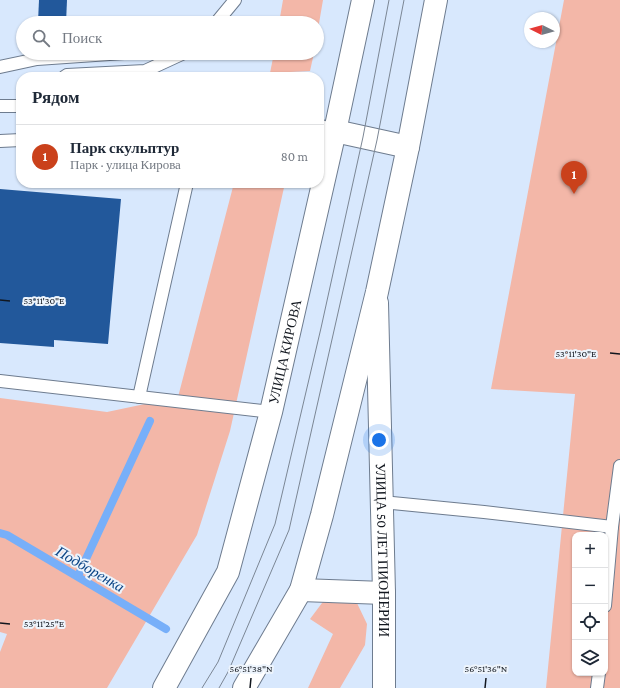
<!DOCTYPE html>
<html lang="ru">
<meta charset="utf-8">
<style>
:root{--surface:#fff;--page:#f2f2f3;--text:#1f2937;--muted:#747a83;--line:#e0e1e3;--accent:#ca411b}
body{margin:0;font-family:"Crimson Pro",serif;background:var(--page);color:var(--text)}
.controls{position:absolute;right:12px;bottom:12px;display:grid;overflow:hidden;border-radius:8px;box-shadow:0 1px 3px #0004}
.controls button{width:36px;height:36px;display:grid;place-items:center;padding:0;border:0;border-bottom:1px solid var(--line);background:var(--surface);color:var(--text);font:20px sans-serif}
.compass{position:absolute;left:524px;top:12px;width:36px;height:36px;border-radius:50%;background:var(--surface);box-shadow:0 1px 3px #0004;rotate:275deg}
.you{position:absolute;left:379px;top:440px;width:14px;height:14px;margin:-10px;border:3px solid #fff;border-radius:50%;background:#1a73e8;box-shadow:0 0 0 6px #1a73e833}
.badge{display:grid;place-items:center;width:26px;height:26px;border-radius:50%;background:var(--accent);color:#fff;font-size:13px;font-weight:700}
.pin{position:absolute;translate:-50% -33px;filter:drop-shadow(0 1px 2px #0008)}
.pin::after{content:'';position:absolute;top:21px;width:14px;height:12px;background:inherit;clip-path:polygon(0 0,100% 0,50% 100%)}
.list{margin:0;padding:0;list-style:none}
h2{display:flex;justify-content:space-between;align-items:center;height:52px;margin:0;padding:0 16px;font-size:17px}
h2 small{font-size:13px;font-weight:400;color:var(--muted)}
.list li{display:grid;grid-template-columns:26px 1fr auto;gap:12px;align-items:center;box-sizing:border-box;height:64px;padding:0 16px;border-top:1px solid var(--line)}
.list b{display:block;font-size:15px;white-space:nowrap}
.list p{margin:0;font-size:13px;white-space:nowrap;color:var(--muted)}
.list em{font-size:13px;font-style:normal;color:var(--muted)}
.icon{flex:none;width:22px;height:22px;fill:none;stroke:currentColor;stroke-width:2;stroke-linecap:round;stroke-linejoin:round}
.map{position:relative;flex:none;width:620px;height:688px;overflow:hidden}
.search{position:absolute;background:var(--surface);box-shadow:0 1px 3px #0004;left:16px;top:16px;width:308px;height:44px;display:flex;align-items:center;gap:10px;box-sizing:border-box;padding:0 14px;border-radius:22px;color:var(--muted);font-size:15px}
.panel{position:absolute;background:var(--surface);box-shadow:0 1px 3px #0004;left:16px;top:72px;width:308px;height:116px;border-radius:16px}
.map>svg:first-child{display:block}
.green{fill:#f3b7a8;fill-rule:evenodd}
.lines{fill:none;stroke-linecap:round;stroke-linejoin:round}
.stream{stroke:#77aff9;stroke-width:8}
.building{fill:#22589b}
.lane-casing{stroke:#6e7c8f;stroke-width:14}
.street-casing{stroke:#6e7c8f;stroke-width:24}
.primary-casing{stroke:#6e7c8f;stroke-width:24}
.lane{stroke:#fff;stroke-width:12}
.street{stroke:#fff;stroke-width:22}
.primary{stroke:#fff;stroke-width:22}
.tram{stroke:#7b8694;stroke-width:1}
.ticks{fill:none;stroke:#12171f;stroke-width:1.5}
.labels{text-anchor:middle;stroke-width:4;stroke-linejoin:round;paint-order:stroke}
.street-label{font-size:14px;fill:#12171f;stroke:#edf4fc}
.water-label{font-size:15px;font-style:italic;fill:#0c4586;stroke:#edf4fc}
.ticks-label{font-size:10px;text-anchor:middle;fill:#12171f;stroke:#edf4fc;stroke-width:4;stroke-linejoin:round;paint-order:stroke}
</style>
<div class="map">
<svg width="620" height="688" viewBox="0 0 620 688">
<rect width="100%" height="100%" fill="#d8e8fd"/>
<g class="green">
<path d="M 283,0 L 323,0 L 317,35 L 317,23 L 279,23 Z"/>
<path d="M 564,0 L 620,0 L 620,688 L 546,688 L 575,394 L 491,389 ZM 575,535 L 605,535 L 605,673 L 575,673 Z"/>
<path d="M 274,53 L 314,53 L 310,71 L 270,73 Z"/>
<path d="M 234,183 L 285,183 L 230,431 L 197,535 L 107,688 L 0,688 L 0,652 L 7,634 L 0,632 L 0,398 L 107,412 L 178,397 Z"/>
<path d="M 325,599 L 356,601 L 367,624 L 365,645 L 340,688 L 308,688 L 333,634 L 310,619 Z"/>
</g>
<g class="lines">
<g class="stream">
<path d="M 0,533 L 7,535 L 166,629"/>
<path d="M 78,576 L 150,421"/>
</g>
</g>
<g class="building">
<path d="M 39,0 L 67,0 L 66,23 L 38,22 Z"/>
<path d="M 0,189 L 121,199 L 108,344 L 54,340 L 54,347 L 0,343 Z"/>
</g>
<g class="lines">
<defs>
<g id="lane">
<path d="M 216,23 L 235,0"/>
<path d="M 0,67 L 37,59 L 124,53"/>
<path d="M 64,77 L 67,75 L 145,71 L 184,53"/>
<path d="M 0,106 L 21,106"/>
<path d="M 319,125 L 335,131"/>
<path d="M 0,141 L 21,140"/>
<path d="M 0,381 L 271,412"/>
<path d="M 139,397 L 187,183"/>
<path d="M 382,502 L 484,512 L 612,527"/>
<path d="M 605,606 L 612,527 L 620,466"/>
<path d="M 597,688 L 599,673"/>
</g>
<g id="street">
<path id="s1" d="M 377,303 L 384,593 L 384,688"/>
<path d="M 301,590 L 384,593"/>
</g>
<g id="primary">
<path d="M 335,131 L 408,147"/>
<path id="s2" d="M 164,688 L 228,572 L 271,412 L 335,131 L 363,0"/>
<path d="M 244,688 L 301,590 L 322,515 L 377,292 L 408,147 L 436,0"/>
</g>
</defs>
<use href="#lane" class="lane-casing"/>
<use href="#street" class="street-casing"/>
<use href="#primary" class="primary-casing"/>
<use href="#lane" class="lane"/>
<use href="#street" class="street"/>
<use href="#primary" class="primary"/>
<g class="tram">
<path d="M 202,688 L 218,662 L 275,524 L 321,328 L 363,137 L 389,0"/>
<path d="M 219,688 L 228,672 L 289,530 L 377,140 L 404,0"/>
</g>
</g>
<path class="ticks" d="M 0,300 L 10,301M 610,353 L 620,354M 0,623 L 10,624M 250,688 L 251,678M 485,688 L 486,678"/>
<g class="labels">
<g class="street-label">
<text dy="5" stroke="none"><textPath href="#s2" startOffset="360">УЛИЦА КИРОВА</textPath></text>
<text dy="5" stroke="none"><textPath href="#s1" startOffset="247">УЛИЦА 50 ЛЕТ ПИОНЕРИИ</textPath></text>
</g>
<g class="water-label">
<text transform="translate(90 569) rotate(30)" y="5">Подборенка</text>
</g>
</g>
<g class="ticks-label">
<text x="44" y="304">53°11'30"E</text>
<text x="576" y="357">53°11'30"E</text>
<text x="44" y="627">53°11'25"E</text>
<text x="251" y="672">56°51'38"N</text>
<text x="486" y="672">56°51'36"N</text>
</g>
</svg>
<div class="controls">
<button>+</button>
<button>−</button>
<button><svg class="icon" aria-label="locate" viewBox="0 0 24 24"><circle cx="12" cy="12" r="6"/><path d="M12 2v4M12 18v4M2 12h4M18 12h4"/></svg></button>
<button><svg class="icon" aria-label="layers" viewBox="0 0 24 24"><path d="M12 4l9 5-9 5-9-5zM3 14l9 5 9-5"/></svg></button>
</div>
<svg class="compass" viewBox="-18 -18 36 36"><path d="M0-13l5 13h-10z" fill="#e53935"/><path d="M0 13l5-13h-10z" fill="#747a83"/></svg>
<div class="you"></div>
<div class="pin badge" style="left:574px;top:194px">1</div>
<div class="search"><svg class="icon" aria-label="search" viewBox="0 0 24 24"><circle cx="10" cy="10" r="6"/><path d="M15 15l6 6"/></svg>Поиск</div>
<section class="panel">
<h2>Рядом<small></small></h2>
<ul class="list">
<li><span class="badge">1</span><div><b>Парк скульптур</b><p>Парк · улица Кирова</p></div><em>80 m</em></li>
</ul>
</section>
</div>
